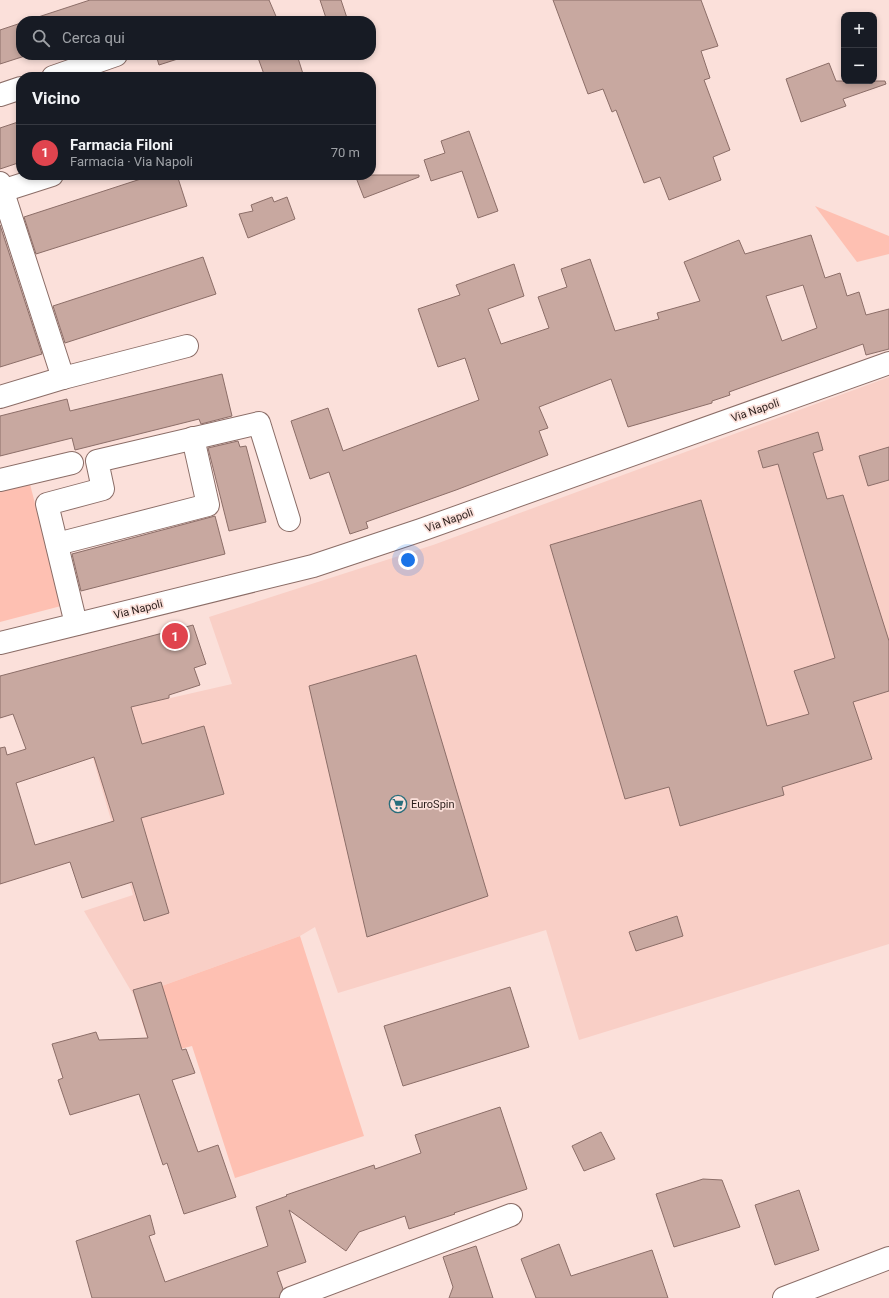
<!DOCTYPE html>
<html lang="it">
<meta charset="utf-8">
<style>
:root{--surface:#171b24;--page:#20242c;--text:#f1f3f6;--muted:#9ea1a6;--line:#363941;--accent:#1a73e8}
body{margin:0;font-family:Roboto,sans-serif;background:var(--page);color:var(--text)}
.controls{position:absolute;right:12px;top:12px;display:grid;overflow:hidden;border-radius:8px;box-shadow:0 2px 6px #0003}
.controls button{width:36px;height:36px;display:grid;place-items:center;padding:0;border:0;border-bottom:1px solid var(--line);background:var(--surface);color:var(--text);font:20px sans-serif}
.you{position:absolute;left:408px;top:560px;width:14px;height:14px;margin:-10px;border:3px solid #fff;border-radius:50%;background:#1a73e8;box-shadow:0 0 0 6px #1a73e833}
.badge{display:grid;place-items:center;width:26px;height:26px;border-radius:50%;background:var(--accent);color:#fff;font-size:13px;font-weight:700}
.pin{position:absolute;translate:-50% -50%;border:2px solid #fff;box-shadow:0 1px 4px #0006}
.list{margin:0;padding:0;list-style:none}
h2{display:flex;justify-content:space-between;align-items:center;height:52px;margin:0;padding:0 16px;font-size:17px}
h2 small{font-size:13px;font-weight:400;color:var(--muted)}
.list li{display:grid;grid-template-columns:26px 1fr auto;gap:12px;align-items:center;box-sizing:border-box;height:56px;padding:0 16px;border-top:1px solid var(--line)}
.list b{display:block;font-size:15px;white-space:nowrap}
.list p{margin:0;font-size:13px;white-space:nowrap;color:var(--muted)}
.list em{font-size:13px;font-style:normal;color:var(--muted)}
.icon{flex:none;width:22px;height:22px;fill:none;stroke:currentColor;stroke-width:2;stroke-linecap:round;stroke-linejoin:round}
.map{position:relative;flex:none;width:889px;height:1298px;overflow:hidden}
.search{position:absolute;background:var(--surface);box-shadow:0 2px 6px #0003;left:16px;top:16px;width:360px;height:44px;display:flex;align-items:center;gap:10px;box-sizing:border-box;padding:0 14px;border-radius:16px;color:var(--muted);font-size:15px}
.panel{position:absolute;background:var(--surface);box-shadow:0 2px 6px #0003;left:16px;top:72px;width:360px;height:108px;border-radius:16px}
.map>svg:first-child{display:block}
.built{fill:#f9cfc6}
.green{fill:#fec0b2}
.building{fill:#c8a8a0;stroke:#8c6e68;fill-rule:evenodd}
.lines{fill:none;stroke-linecap:round;stroke-linejoin:round}
.minor-casing{stroke:#8b6d67;stroke-width:24}
.minor{stroke:#fff;stroke-width:22}
.labels{text-anchor:middle;stroke-width:3.5;stroke-linejoin:round;paint-order:stroke}
.street-label{font-size:11px;fill:#2a1e1b;stroke:#fbe0da}
.poi-label{font-size:11px;fill:#2a1e1b;stroke:#fbe0da;text-anchor:start}
</style>
<div class="map">
<svg width="889" height="1298" viewBox="0 0 889 1298">
<rect width="100%" height="100%" fill="#fbe0da"/>
<path class="built" d="M 889,377 L 889,944 L 579,1040 L 546,930 L 338,993 L 315,927 L 300,936 L 134,996 L 84,911 L 133,895 L 82,721 L 131,707 L 232,684 L 209,617 L 433,545 Z"/>
<g class="green">
<path d="M 815,206 L 889,236 L 889,254 L 857,262 Z"/>
<path d="M 30,484 L 61,606 L 0,622 L 0,491 Z"/>
<path d="M 300,936 L 364,1136 L 235,1178 L 192,1046 L 153,1056 L 134,996 Z"/>
</g>
<g class="building">
<path d="M 90,0 L 269,0 L 278,21 L 26,21 Z"/>
<path d="M 320,0 L 341,0 L 348,21 L 327,21 Z"/>
<path d="M 553,0 L 701,0 L 718,46 L 701,51 L 710,78 L 704,80 L 730,150 L 713,157 L 721,180 L 669,200 L 660,177 L 644,183 L 616,110 L 612,112 L 603,89 L 588,94 Z"/>
<path d="M 21,23 L 21,55 L 28,55 L 0,64 L 0,30 Z"/>
<path d="M 156,55 L 190,55 L 159,65 Z"/>
<path d="M 257,55 L 297,55 L 304,77 L 265,77 Z"/>
<path d="M 829,63 L 836,81 L 885,81 L 886,84 L 843,99 L 846,106 L 801,122 L 786,79 Z"/>
<path d="M 21,121 L 21,162 L 0,169 L 0,128 Z"/>
<path d="M 469,131 L 498,211 L 478,218 L 462,171 L 431,181 L 424,160 L 445,153 L 441,141 Z"/>
<path d="M 153,175 L 177,175 L 187,206 L 36,254 L 24,217 Z"/>
<path d="M 355,175 L 419,175 L 419,177 L 364,198 Z"/>
<path d="M 272,197 L 274,202 L 287,197 L 295,219 L 248,238 L 239,214 L 253,211 L 251,205 Z"/>
<path d="M 0,225 L 42,354 L 0,367 Z"/>
<path d="M 811,235 L 825,278 L 840,273 L 847,296 L 859,292 L 866,315 L 889,309 L 889,349 L 866,355 L 863,344 L 729,392 L 730,395 L 712,401 L 712,403 L 628,427 L 611,379 L 539,407 L 548,428 L 539,431 L 548,455 L 456,490 L 366,522 L 368,528 L 350,534 L 329,472 L 310,479 L 291,421 L 328,408 L 343,451 L 479,400 L 465,358 L 438,367 L 418,309 L 460,295 L 456,285 L 514,264 L 524,296 L 488,309 L 501,344 L 549,328 L 538,297 L 567,287 L 561,269 L 590,259 L 615,331 L 659,319 L 657,313 L 700,301 L 684,262 L 739,240 L 745,254 ZM 803,285 L 817,328 L 782,341 L 766,296 Z"/>
<path d="M 203,257 L 216,294 L 65,343 L 53,306 Z"/>
<path d="M 222,374 L 232,416 L 201,424 L 199,419 L 75,450 L 72,438 L 0,456 L 0,416 L 67,399 L 70,411 Z"/>
<path d="M 818,432 L 823,450 L 813,453 L 827,499 L 843,495 L 889,641 L 889,691 L 853,702 L 872,759 L 782,787 L 784,795 L 680,826 L 669,787 L 625,799 L 550,545 L 701,500 L 767,726 L 809,714 L 794,671 L 835,658 L 778,464 L 763,468 L 758,451 Z"/>
<path d="M 238,441 L 240,447 L 246,446 L 266,522 L 229,531 L 208,448 Z"/>
<path d="M 889,447 L 889,480 L 868,486 L 859,456 Z"/>
<path d="M 215,516 L 225,554 L 81,591 L 72,554 Z"/>
<path d="M 193,625 L 206,664 L 194,668 L 200,685 L 169,695 L 169,698 L 131,707 L 142,744 L 204,726 L 224,794 L 141,818 L 169,913 L 144,921 L 132,882 L 82,898 L 70,862 L 0,884 L 0,748 L 5,747 L 7,755 L 26,749 L 13,714 L 0,718 L 0,676 ZM 94,757 L 114,821 L 35,845 L 16,783 Z"/>
<path d="M 416,655 L 488,896 L 367,937 L 309,686 Z"/>
<path d="M 677,916 L 683,936 L 636,951 L 629,932 Z"/>
<path d="M 161,982 L 182,1050 L 186,1049 L 195,1073 L 172,1080 L 198,1152 L 218,1145 L 236,1197 L 184,1214 L 167,1163 L 163,1165 L 139,1094 L 70,1115 L 58,1080 L 63,1078 L 52,1044 L 96,1032 L 99,1040 L 148,1038 L 133,990 Z"/>
<path d="M 510,987 L 529,1047 L 403,1086 L 384,1026 Z"/>
<path d="M 500,1107 L 527,1189 L 454,1213 L 455,1214 L 409,1229 L 405,1216 L 359,1232 L 346,1251 L 289,1210 L 306,1262 L 277,1272 L 283,1289 L 279,1298 L 92,1298 L 76,1241 L 150,1215 L 155,1234 L 149,1236 L 165,1282 L 268,1246 L 256,1207 L 287,1196 L 286,1195 L 374,1165 L 375,1169 L 421,1153 L 415,1135 Z"/>
<path d="M 601,1132 L 615,1159 L 584,1171 L 572,1146 Z"/>
<path d="M 703,1179 L 722,1180 L 740,1227 L 674,1247 L 656,1194 Z"/>
<path d="M 799,1190 L 819,1250 L 775,1265 L 755,1205 Z"/>
<path d="M 559,1244 L 571,1276 L 652,1250 L 668,1298 L 536,1298 L 521,1259 Z"/>
<path d="M 476,1246 L 493,1298 L 449,1298 L 453,1287 L 443,1257 Z"/>
</g>
<g class="lines">
<defs>
<g id="minor">
<path d="M 53,77 L 116,55"/>
<path d="M 0,95 L 21,88"/>
<path d="M 0,183 L 63,378"/>
<path d="M 2,191 L 52,175"/>
<path d="M 0,397 L 63,378 L 187,346"/>
<path d="M 0,480 L 72,463"/>
<path d="M 57,544 L 208,505 L 193,438"/>
<path d="M 76,624 L 47,504 L 103,489 L 97,461 L 259,423 L 289,520"/>
<path d="M 0,643 L 313,566 L 421,530 L 889,363"/>
<path d="M 291,1298 L 511,1215"/>
<path d="M 784,1298 L 889,1258"/>
</g>
</defs>
<use href="#minor" class="minor-casing"/>
<use href="#minor" class="minor"/>
</g>
<defs>
<symbol id="supermarket-ring" viewBox="-11 -11 22 22"><circle r="9.5" fill="#fbe0da" stroke="#286e7c" stroke-width="1.5"/><path d="M-6-5.5h2.5l.6 2H6L4.5 2H-2.5L-4.4-4H-6ZM-1.5 3.2a1.3 1.3 0 1 0 .1 0ZM3 3.2a1.3 1.3 0 1 0 .1 0Z" fill="#286e7c"/></symbol>
</defs>
<g fill-rule="evenodd">
<use href="#supermarket-ring" x="388" y="794" width="20" height="20"/>
</g>
<g class="labels">
<g class="street-label">
<text transform="translate(755 410) rotate(-19)" y="4">Via Napoli</text>
<text transform="translate(449 520) rotate(-20)" y="4">Via Napoli</text>
<text transform="translate(138 609) rotate(-14)" y="4">Via Napoli</text>
</g>
<g class="poi-label">
<text x="411" y="808">EuroSpin</text>
</g>
</g>
</svg>
<div class="controls">
<button>+</button>
<button>−</button>
</div>
<div class="you"></div>
<div class="pin badge" style="left:175px;top:636px;background:#e0444e">1</div>
<div class="search"><svg class="icon" aria-label="search" viewBox="0 0 24 24"><circle cx="10" cy="10" r="6"/><path d="M15 15l6 6"/></svg>Cerca qui</div>
<section class="panel">
<h2>Vicino<small></small></h2>
<ul class="list">
<li><span class="badge" style="background:#e0444e">1</span><div><b>Farmacia Filoni</b><p>Farmacia · Via Napoli</p></div><em>70 m</em></li>
</ul>
</section>
</div>
